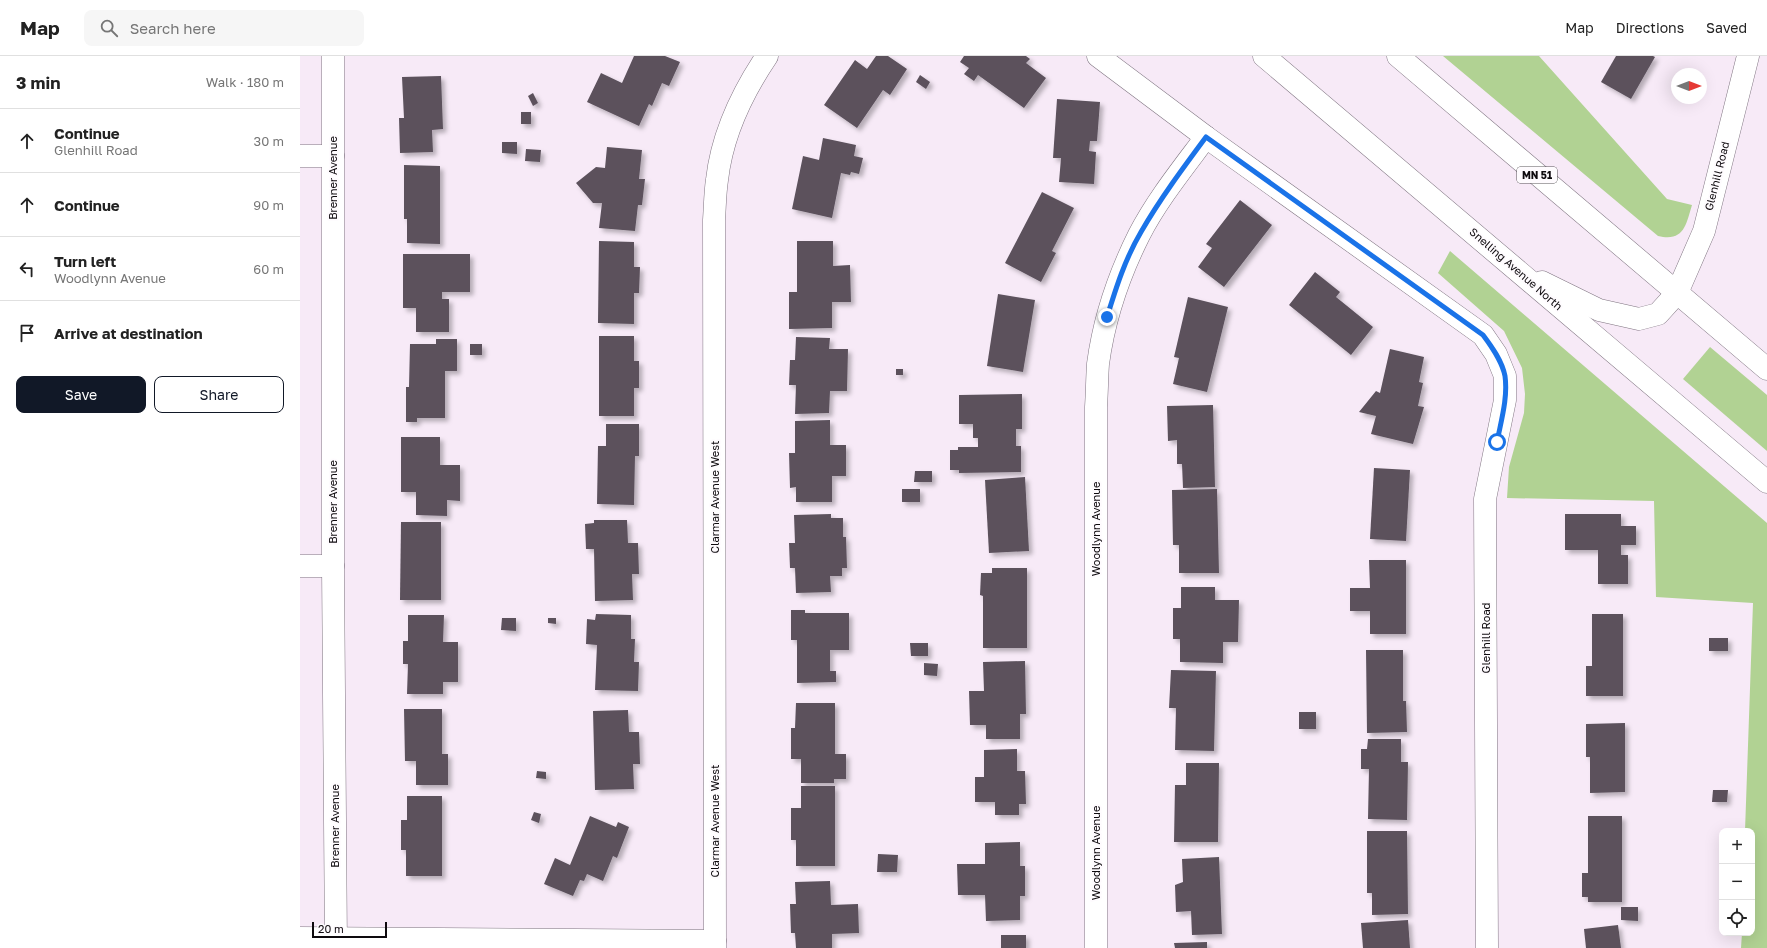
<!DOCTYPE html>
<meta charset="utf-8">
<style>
:root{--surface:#fff;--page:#f6f6f6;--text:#222;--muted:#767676;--line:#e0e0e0;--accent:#111827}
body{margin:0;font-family:"Golos Text",sans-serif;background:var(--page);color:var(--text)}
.controls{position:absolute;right:12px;bottom:12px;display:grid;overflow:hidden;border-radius:8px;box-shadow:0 4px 16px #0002}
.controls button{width:36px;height:36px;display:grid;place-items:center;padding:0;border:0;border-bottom:1px solid var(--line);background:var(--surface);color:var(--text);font:20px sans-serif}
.compass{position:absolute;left:1371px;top:12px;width:36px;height:36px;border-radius:50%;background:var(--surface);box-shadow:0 4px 16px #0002;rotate:90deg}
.scale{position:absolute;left:12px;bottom:10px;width:75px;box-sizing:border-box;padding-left:4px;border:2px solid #0e0a0e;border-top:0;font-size:11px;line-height:14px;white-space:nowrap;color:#0e0a0e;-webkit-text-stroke:3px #fefbfe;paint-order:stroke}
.stop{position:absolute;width:12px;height:12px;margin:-9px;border:3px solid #1a73e8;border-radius:50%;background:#fff}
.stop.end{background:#1a73e8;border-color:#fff;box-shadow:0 1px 4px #0008}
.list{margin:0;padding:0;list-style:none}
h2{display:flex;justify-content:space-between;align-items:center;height:52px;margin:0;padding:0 16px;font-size:17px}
h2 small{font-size:13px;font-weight:400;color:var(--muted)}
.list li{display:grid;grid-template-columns:26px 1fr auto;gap:12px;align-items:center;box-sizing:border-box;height:64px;padding:0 16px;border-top:1px solid var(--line)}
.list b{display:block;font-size:15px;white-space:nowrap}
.list p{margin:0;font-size:13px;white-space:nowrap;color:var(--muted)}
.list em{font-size:13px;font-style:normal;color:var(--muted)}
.actions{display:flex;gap:8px;padding:12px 16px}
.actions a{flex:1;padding:9px 0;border:1px solid var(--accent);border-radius:8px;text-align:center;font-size:14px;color:var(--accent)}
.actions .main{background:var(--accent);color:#fff}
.icon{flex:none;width:22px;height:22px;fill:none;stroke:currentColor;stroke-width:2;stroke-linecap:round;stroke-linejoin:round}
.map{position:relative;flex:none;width:1467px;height:892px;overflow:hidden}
header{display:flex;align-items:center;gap:24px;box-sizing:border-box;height:56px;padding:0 20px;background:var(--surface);border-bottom:1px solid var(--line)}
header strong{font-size:19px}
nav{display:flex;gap:22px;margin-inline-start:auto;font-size:14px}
.search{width:280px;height:36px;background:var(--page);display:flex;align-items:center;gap:10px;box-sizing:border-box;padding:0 14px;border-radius:8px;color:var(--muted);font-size:15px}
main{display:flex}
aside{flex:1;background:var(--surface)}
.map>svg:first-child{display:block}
.green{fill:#b1d293}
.building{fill:#5b515c;filter:url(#shadow)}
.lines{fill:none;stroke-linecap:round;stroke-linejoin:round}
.minor-casing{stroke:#7f7480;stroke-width:23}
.highway-casing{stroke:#7f7480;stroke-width:23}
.minor{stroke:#fff;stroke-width:22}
.highway{stroke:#fff;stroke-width:22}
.route{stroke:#1a73e8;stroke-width:5}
.labels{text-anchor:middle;stroke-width:4;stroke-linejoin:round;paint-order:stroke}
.shield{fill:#fefbfe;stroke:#565256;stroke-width:1}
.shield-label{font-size:10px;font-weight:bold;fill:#0e0a0e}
.street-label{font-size:11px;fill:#0e0a0e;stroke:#fefbfe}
</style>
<header>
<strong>Map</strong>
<div class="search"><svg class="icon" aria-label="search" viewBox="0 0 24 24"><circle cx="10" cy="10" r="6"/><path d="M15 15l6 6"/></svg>Search here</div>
<nav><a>Map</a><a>Directions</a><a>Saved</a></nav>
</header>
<main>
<aside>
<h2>3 min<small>Walk · 180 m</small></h2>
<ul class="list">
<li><svg class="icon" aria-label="ahead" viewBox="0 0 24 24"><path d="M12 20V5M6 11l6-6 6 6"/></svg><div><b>Continue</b><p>Glenhill Road</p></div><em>30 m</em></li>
<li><svg class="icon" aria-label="ahead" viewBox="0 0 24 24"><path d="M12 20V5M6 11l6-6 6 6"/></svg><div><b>Continue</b></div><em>90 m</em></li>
<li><svg class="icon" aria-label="left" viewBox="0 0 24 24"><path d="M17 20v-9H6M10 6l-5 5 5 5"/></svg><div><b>Turn left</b><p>Woodlynn Avenue</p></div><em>60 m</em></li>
<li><svg class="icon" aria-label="arrive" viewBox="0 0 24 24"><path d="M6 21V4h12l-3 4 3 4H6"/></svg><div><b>Arrive at destination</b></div></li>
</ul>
<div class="actions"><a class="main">Save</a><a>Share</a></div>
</aside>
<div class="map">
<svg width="1467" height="892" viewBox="0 0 1467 892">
<defs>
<filter id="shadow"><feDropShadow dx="3.5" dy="3.5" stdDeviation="2" flood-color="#0004"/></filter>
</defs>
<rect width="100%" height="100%" fill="#f7eaf7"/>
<g class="green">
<path d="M 1143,0 L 1239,0 L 1367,143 L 1392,149 C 1386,169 1384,186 1358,180 Z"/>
<path d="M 1150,195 L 1467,467 L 1467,892 L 1441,892 L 1442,877 L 1452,877 L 1452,775 L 1445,775 L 1453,547 L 1356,541 L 1354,445 L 1207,442 L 1209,411 L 1224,357 L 1225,338 L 1222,312 L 1204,275 L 1138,217 Z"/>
<path d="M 1410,291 L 1467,339 L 1467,395 L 1383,323 Z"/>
</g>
<g class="building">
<path d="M 334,0 L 365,0 L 380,6 L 369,30 L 362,27 L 352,50 L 349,48 L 339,70 L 287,46 L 301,17 L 322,27 Z"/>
<path d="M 576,0 L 588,0 L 607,13 L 590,39 L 583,34 L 557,72 L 524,49 L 555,4 L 567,13 Z"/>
<path d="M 664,0 L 726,0 L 730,3 L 726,7 L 746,22 L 724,52 L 678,19 L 674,25 L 664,18 L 669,12 L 660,6 Z"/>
<path d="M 1316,0 L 1353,0 L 1355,1 L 1331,43 L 1301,26 Z"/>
<path d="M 620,19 L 630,26 L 626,33 L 616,26 Z"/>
<path d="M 141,20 L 143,73 L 132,74 L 133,96 L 100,97 L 99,62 L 104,62 L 102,21 Z"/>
<path d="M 233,37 L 238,47 L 233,50 L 228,40 Z"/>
<path d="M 757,43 L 800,46 L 797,85 L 790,85 L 789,95 L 796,96 L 794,128 L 759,126 L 761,102 L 753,102 Z"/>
<rect x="221" y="56" width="10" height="12"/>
<path d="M 523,82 L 556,89 L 554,100 L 563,102 L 559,118 L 551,116 L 550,119 L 541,117 L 532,162 L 492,153 L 503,100 L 519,104 Z"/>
<path d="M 202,86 L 217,86 L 217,98 L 202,97 Z"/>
<path d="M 307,91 L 342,94 L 339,123 L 345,123 L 342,149 L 338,149 L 335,175 L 299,172 L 302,147 L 293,147 L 276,127 L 296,111 L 305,112 Z"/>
<path d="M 226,93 L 241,94 L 240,106 L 225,105 Z"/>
<path d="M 104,109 L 140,110 L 140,188 L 107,187 L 107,163 L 104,163 Z"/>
<path d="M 742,136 L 774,152 L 752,195 L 756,197 L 741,226 L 705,207 Z"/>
<path d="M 940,144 L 972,169 L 924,231 L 898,211 L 912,192 L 906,188 Z"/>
<path d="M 299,185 L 334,186 L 334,211 L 340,211 L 339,237 L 334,237 L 334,268 L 298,267 Z"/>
<path d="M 497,185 L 533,185 L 533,210 L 550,209 L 551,246 L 532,246 L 532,272 L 489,273 L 489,236 L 497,236 Z"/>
<path d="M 103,198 L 170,198 L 170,236 L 142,236 L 142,243 L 149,243 L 149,276 L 116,276 L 116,252 L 103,252 Z"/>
<path d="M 1015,216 L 1040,236 L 1036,241 L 1073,271 L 1051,299 L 989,249 Z"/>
<path d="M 698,238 L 735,244 L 723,316 L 687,310 Z"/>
<path d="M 888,241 L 928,251 L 907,336 L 873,328 L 879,302 L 874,301 Z"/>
<path d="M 299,280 L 334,280 L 334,305 L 339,305 L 339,332 L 334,332 L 334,360 L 299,360 Z"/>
<path d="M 496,281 L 530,282 L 529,293 L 548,293 L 547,335 L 530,335 L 529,357 L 495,358 L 496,329 L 489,329 L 490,304 L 495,304 Z"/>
<path d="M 136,283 L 157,283 L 157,315 L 145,315 L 145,362 L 117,362 L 117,366 L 106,366 L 106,331 L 109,331 L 110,288 L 136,288 Z"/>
<rect x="170" y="288" width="12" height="11"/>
<path d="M 1090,293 L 1124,301 L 1119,326 L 1123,327 L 1118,350 L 1124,351 L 1113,388 L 1071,378 L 1076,360 L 1059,356 L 1076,335 L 1080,337 Z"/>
<rect x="596" y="313" width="7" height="6"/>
<path d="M 722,338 L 722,373 L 716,373 L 716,390 L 721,390 L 721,416 L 659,417 L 659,414 L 650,414 L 650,394 L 658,394 L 658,391 L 678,391 L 678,382 L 673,382 L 673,368 L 659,368 L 659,339 Z"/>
<path d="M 913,349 L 915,431 L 883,432 L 882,408 L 877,408 L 877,384 L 868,385 L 867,350 Z"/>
<path d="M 530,364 L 530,389 L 546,389 L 546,420 L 532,420 L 532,446 L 496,446 L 496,431 L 490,432 L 489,397 L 495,397 L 495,365 Z"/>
<path d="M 306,368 L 339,368 L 339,400 L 335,400 L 334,449 L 297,448 L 298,390 L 306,390 Z"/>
<path d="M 101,381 L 140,381 L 140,409 L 160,409 L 160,445 L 147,444 L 147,460 L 116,459 L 116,436 L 101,436 Z"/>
<path d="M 1074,412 L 1110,414 L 1106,485 L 1070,483 Z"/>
<path d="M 615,415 L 632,415 L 632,426 L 614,426 Z"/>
<path d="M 725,421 L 729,495 L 689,497 L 685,424 Z"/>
<rect x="602" y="433" width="18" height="13"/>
<path d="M 917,433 L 919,517 L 879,517 L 879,489 L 873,489 L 872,434 Z"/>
<path d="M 531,458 L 531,462 L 543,462 L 543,481 L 546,481 L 547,512 L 542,512 L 542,520 L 530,520 L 531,536 L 496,537 L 495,512 L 490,512 L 489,487 L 495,487 L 494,459 Z"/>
<path d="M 1265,458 L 1321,458 L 1321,470 L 1336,470 L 1336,489 L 1321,489 L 1321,499 L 1328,499 L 1328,528 L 1298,528 L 1298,494 L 1265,494 Z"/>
<path d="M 294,464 L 327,464 L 328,487 L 338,487 L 339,518 L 332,518 L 333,544 L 295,545 L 294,493 L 286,493 L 285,468 L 294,467 Z"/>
<path d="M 101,466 L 141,466 L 141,544 L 100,544 Z"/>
<path d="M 1069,504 L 1106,504 L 1106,578 L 1070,578 L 1070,555 L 1050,555 L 1050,532 L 1070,532 Z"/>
<path d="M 692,512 L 727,512 L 727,592 L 683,592 L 683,540 L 680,539 L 681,517 L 692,517 Z"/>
<path d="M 881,531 L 915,531 L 915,544 L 939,544 L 938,586 L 923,586 L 923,607 L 880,606 L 880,583 L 873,583 L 873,552 L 881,552 Z"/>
<path d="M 491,554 L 505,554 L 505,557 L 549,557 L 549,594 L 530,594 L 530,615 L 536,615 L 536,626 L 497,627 L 497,584 L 491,584 Z"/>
<path d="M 296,558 L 331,559 L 331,583 L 335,583 L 334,606 L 339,606 L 338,635 L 295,634 L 297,589 L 286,588 L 287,563 L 295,564 Z"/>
<path d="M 1292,558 L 1323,558 L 1323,640 L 1286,640 L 1286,610 L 1292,610 Z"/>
<path d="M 108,559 L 144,559 L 143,586 L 158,586 L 158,626 L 143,626 L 143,638 L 107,638 L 108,608 L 103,608 L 103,585 L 108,585 Z"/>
<path d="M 202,562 L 216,562 L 216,575 L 201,574 Z"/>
<path d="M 248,562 L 256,562 L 256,568 L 248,567 Z"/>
<rect x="1409" y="582" width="19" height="13"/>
<path d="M 610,587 L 628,587 L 628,600 L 611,600 Z"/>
<path d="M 1066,594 L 1103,594 L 1103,645 L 1106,645 L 1107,676 L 1067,677 Z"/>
<path d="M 725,605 L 726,658 L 720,658 L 720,683 L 686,683 L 686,669 L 670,669 L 669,635 L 684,635 L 683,606 Z"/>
<path d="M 624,607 L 638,608 L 637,620 L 624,619 Z"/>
<path d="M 871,614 L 916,615 L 914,695 L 875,694 L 876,652 L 869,652 Z"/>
<path d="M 496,647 L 535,647 L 535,698 L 546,698 L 546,723 L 534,723 L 534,727 L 501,727 L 501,703 L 491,703 L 491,672 L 495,672 Z"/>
<path d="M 104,653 L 142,653 L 142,698 L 148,698 L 148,729 L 116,729 L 116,705 L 105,705 Z"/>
<path d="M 328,654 L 329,676 L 339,676 L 340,708 L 333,708 L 334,733 L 295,734 L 293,655 Z"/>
<rect x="999" y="656" width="17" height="17"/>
<path d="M 1325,667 L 1325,736 L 1290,737 L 1290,701 L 1286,701 L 1286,668 Z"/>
<path d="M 1068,683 L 1101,683 L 1101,706 L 1108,706 L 1107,764 L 1068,763 L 1069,713 L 1061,713 L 1061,693 L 1067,693 Z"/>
<path d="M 717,693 L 717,715 L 725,715 L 726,748 L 719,748 L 719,759 L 695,759 L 695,746 L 675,746 L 675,721 L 684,721 L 684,694 Z"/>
<path d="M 886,707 L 919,707 L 918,786 L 874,786 L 875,729 L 886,729 Z"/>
<path d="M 237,715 L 246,716 L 246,723 L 236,722 Z"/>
<path d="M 501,730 L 535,730 L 535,810 L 496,810 L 496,784 L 491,784 L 491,752 L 501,752 Z"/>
<path d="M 1413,734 L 1428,734 L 1427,746 L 1412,746 Z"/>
<path d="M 107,740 L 142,740 L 142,820 L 106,820 L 106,794 L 101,794 L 101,764 L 107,764 Z"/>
<path d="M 234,756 L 241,758 L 239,767 L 231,764 Z"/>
<path d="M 290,760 L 316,771 L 318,766 L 329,771 L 317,802 L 313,800 L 303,825 L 287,818 L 284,825 L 280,824 L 273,840 L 244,828 L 255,802 L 270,809 Z"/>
<path d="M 1288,760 L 1322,760 L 1322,846 L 1288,846 L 1288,841 L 1282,841 L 1282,817 L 1288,817 Z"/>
<path d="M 1067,775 L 1107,775 L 1108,858 L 1072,859 L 1072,837 L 1067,837 Z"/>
<path d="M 720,786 L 720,810 L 725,810 L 725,840 L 720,840 L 720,864 L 686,865 L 685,839 L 658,839 L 657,808 L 685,808 L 685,787 Z"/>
<path d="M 578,798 L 598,799 L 597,816 L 577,816 Z"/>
<path d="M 919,801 L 922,878 L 892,879 L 891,855 L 876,856 L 875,829 L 883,826 L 882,803 Z"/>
<path d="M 530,825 L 531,849 L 558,848 L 559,877 L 532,878 L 532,892 L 496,892 L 495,877 L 491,877 L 490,848 L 496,848 L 495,826 Z"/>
<path d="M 1321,851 L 1338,851 L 1338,865 L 1321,864 Z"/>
<path d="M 1108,864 L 1110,892 L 1063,892 L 1061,867 Z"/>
<path d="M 1318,869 L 1321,892 L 1286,892 L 1284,873 Z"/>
<rect x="701" y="879" width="25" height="13"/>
<path d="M 907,886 L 907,892 L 875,892 L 874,887 Z"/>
</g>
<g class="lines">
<defs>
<g id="minor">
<path d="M 33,0 L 33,510 L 36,892"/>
<path d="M 798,0 L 906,81 L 1183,279 L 1196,298 L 1205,320 L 1205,344 L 1185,443 L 1187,892"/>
<path d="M 0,100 L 33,100"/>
<path d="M 1377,237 L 1404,175 L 1448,0"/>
<path d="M 0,510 L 33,510"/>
<path d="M 0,882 L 415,885"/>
<path d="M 415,892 L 414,164 C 415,150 415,137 417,124 C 422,79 442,37 467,0"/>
<path d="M 796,892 L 796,351 C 797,337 797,322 798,308 C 804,263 819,219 839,179 C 857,144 883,112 906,81"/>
</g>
<g id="highway">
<path d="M 964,0 L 1467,426"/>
<path d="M 1098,0 L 1467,313"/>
<path d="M 1242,226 L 1299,254 L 1339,263 L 1358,258 L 1377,237"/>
</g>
</defs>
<use href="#minor" class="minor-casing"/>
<use href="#highway" class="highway-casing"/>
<use href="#minor" class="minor"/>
<use href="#highway" class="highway"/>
</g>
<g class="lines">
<path class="route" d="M 807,261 C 816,232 825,203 841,176 C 860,143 883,112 906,81 L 1183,279 C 1192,291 1202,305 1205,320 C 1208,342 1201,365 1197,386"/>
</g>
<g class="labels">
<rect class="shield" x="1217" y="111" width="40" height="16" rx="3"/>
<g class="shield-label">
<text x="1237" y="123">MN 51</text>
</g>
<g class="street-label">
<text transform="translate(1417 120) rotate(-76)" y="4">Glenhill Road</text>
<text transform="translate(33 122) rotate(-90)" y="4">Brenner Avenue</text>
<text transform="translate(1216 213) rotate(41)" y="4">Snelling Avenue North</text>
<text transform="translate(415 441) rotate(-90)" y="4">Clarmar Avenue West</text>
<text transform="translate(33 446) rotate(-90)" y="4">Brenner Avenue</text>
<text transform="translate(796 473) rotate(-90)" y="4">Woodlynn Avenue</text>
<text transform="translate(1186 582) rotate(-90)" y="4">Glenhill Road</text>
<text transform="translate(415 765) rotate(-90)" y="4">Clarmar Avenue West</text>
<text transform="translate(35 770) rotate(-90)" y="4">Brenner Avenue</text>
<text transform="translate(796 797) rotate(-90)" y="4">Woodlynn Avenue</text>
</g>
</g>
</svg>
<div class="controls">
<button>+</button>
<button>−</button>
<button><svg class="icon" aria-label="locate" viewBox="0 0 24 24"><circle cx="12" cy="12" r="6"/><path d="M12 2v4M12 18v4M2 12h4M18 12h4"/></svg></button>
</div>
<svg class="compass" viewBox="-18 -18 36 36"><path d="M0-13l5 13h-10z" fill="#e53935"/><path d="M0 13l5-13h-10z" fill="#767676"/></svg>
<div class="scale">20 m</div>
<div class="stop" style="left:1197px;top:386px"></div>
<div class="stop end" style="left:807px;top:261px"></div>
</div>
</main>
